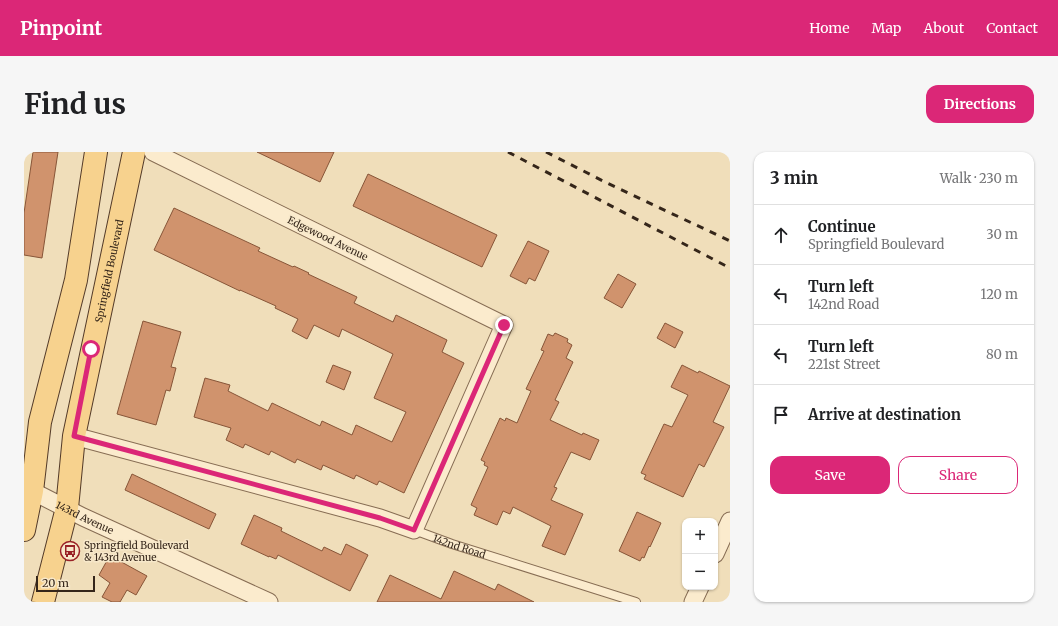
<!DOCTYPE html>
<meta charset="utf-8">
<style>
:root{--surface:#fff;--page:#f6f6f6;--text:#202124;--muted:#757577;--line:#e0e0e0;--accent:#db2777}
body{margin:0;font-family:Merriweather,serif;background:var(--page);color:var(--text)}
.controls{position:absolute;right:12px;bottom:12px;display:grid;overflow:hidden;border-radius:8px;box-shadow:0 1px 3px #0004}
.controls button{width:36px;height:36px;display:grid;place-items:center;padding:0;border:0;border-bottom:1px solid var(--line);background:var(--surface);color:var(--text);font:20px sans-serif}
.scale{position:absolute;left:12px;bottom:10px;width:59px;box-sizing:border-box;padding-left:4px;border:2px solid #35261a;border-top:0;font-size:11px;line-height:14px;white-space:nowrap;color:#35261a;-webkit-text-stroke:3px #f7e8ca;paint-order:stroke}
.stop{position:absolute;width:12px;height:12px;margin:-9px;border:3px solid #db2777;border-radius:50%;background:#fff}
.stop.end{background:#db2777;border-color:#fff;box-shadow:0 1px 4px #0008}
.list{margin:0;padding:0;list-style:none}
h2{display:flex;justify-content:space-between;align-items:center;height:52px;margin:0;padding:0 16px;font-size:17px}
h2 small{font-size:13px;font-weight:400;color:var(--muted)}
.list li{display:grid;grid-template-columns:26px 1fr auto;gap:12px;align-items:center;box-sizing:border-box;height:60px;padding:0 16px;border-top:1px solid var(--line)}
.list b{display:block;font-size:15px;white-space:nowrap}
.list p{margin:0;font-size:13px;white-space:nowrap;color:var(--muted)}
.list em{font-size:13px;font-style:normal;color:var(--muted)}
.actions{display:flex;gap:8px;padding:12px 16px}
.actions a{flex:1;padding:9px 0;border:1px solid var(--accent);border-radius:12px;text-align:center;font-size:14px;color:var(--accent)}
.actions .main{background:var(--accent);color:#fff}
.icon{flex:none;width:22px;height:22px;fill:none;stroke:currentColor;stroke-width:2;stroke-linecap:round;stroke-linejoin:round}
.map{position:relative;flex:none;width:706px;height:450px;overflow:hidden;border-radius:12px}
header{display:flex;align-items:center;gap:24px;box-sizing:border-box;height:56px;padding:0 20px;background:var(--accent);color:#fff}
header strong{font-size:19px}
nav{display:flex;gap:22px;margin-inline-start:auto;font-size:14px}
.intro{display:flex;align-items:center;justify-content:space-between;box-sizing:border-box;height:96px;padding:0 24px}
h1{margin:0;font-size:28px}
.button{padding:10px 18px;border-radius:12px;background:var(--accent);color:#fff;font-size:14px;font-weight:700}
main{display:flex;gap:24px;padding:0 24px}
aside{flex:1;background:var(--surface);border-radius:12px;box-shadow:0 1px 3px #0004}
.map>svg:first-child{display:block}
.building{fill:#d0936d;stroke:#875538}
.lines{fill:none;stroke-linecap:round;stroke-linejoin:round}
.lane-casing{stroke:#876d54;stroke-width:10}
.street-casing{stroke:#876d54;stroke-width:19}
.primary-casing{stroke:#543b29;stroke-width:24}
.lane{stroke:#fbebcd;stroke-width:8}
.street{stroke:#fbebcd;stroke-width:17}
.primary{stroke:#f7d28e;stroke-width:22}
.rail{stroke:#35261a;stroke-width:3;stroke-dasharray:7 7;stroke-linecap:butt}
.route{stroke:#db2777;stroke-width:5}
.labels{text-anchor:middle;stroke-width:3;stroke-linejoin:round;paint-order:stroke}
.street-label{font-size:10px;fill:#35261a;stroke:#f7e8ca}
.poi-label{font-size:10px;fill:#35261a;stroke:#f7e8ca;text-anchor:start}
</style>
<header>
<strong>Pinpoint</strong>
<nav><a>Home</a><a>Map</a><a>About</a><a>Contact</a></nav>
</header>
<div class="intro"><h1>Find us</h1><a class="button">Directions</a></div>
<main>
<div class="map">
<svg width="706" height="450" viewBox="0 0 706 450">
<rect width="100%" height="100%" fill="#f0deba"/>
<g class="building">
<path d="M 9,0 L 34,0 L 18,106 L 0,103 L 0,61 Z"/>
<path d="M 233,0 L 310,0 L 296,30 Z"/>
<path d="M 344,22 L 473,83 L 458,115 L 329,54 Z"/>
<path d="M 150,56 L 236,96 L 234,99 L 269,115 L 270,114 L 285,121 L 284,122 L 333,145 L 330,151 L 369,170 L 372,163 L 423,188 L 418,200 L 440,211 L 380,341 L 355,329 L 353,333 L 332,323 L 330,327 L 299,313 L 297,318 L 273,307 L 271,311 L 247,299 L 245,303 L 221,292 L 219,296 L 202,288 L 207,276 L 170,265 L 181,226 L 206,233 L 204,239 L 244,259 L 248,251 L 296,274 L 298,269 L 328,283 L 332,273 L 368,290 L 382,260 L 350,246 L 369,202 L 318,177 L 315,185 L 290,173 L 283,187 L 268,179 L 274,167 L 251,156 L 252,154 L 216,138 L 216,139 L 130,98 Z"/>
<path d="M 504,89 L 525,99 L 511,129 L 505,126 L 502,132 L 486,124 Z"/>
<path d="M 594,122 L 612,132 L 598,156 L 580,146 Z"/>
<path d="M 119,169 L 157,180 L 147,215 L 152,216 L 146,239 L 142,238 L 132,273 L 93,262 Z"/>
<path d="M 641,171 L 659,180 L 651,196 L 633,186 Z"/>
<path d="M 531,181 L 544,187 L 543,190 L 548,193 L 542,206 L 549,210 L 531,248 L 535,250 L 526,268 L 558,283 L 559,281 L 575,288 L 566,308 L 547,300 L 530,335 L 533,336 L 527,348 L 559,362 L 541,403 L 518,394 L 527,374 L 489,355 L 486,362 L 479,359 L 473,373 L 450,363 L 453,356 L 447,353 L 464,315 L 460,313 L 461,310 L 457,308 L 476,266 L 481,269 L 482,266 L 493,271 L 507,239 L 502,237 L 520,199 L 517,198 L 524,182 L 529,184 Z"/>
<path d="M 309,213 L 327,220 L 320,238 L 302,230 Z"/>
<path d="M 658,213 L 674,221 L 675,219 L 706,234 L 689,270 L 700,275 L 680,315 L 675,312 L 659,345 L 620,327 L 622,323 L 617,321 L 640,272 L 648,275 L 664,243 L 647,235 Z"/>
<path d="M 108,322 L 192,362 L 185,377 L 101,338 Z"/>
<path d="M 613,360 L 637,371 L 626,395 L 625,394 L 620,406 L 618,405 L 616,409 L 595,399 Z"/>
<path d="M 230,363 L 258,376 L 257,379 L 298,399 L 300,395 L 317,403 L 322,392 L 344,403 L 326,439 L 254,403 L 252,407 L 245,404 L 245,405 L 217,392 Z"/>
<path d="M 85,405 L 91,408 L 92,407 L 123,424 L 112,443 L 103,438 L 96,450 L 88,450 L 78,445 L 86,431 L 75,423 Z"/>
<path d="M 430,419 L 471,438 L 474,432 L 510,450 L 353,450 L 366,423 L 417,447 Z"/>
</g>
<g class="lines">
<defs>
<g id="lane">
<path id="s1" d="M 390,378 L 428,392 L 612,450"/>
</g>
<g id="street">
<path d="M 50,284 L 356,366 L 390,378 L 480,173 L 129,0"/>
<path id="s2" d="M 8,339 L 59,365 L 245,450"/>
<path d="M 691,402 L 706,369"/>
<path d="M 669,450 L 676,435"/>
</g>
<g id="primary">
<path d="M 0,378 L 8,339 L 16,270 L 52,128 L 72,0"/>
<path id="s3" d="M 19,450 L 43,356 L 50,284 L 110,0"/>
</g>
</defs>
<use href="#lane" class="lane-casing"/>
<use href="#street" class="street-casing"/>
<use href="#primary" class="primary-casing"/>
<use href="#lane" class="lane"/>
<use href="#street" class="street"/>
<use href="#primary" class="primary"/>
<g class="rail">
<path d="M 484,0 L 706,116"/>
<path d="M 522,0 L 583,31 L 706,89"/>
</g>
</g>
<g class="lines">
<path class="route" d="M 67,197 L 50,284 L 356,366 L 390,378 L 480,173"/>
</g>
<defs>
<symbol id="bus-ring" viewBox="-11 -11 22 22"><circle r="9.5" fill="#f7e8ca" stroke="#992126" stroke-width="1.5"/><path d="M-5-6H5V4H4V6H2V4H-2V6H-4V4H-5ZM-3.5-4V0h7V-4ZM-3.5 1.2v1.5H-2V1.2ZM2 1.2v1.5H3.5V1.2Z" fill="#992126"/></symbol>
</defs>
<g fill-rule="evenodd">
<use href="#bus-ring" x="35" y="388" width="22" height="22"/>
</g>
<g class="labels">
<g class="street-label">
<text transform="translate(304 86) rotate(26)" y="4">Edgewood Avenue</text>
<text dy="4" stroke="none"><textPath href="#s3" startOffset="338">Springfield Boulevard</textPath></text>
<text dy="4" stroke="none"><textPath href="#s2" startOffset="59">143rd Avenue</textPath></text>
<text dy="4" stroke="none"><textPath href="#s1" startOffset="48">142nd Road</textPath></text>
</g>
<g class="poi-label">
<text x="60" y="397">Springfield Boulevard<tspan x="60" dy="12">&amp; 143rd Avenue</tspan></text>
</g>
</g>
</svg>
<div class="controls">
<button>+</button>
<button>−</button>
</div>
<div class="scale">20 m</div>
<div class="stop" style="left:67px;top:197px"></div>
<div class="stop end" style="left:480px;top:173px"></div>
</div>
<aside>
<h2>3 min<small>Walk · 230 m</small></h2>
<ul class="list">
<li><svg class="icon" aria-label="ahead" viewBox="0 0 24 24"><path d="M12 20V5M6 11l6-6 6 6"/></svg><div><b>Continue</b><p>Springfield Boulevard</p></div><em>30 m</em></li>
<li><svg class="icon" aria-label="left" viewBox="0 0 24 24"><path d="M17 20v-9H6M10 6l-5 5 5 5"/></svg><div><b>Turn left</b><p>142nd Road</p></div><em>120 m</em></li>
<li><svg class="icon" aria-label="left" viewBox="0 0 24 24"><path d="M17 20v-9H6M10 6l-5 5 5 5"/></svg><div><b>Turn left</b><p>221st Street</p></div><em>80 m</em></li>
<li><svg class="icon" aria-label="arrive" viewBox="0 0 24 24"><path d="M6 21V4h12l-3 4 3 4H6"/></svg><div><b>Arrive at destination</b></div></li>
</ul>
<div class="actions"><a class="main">Save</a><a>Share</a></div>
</aside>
</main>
